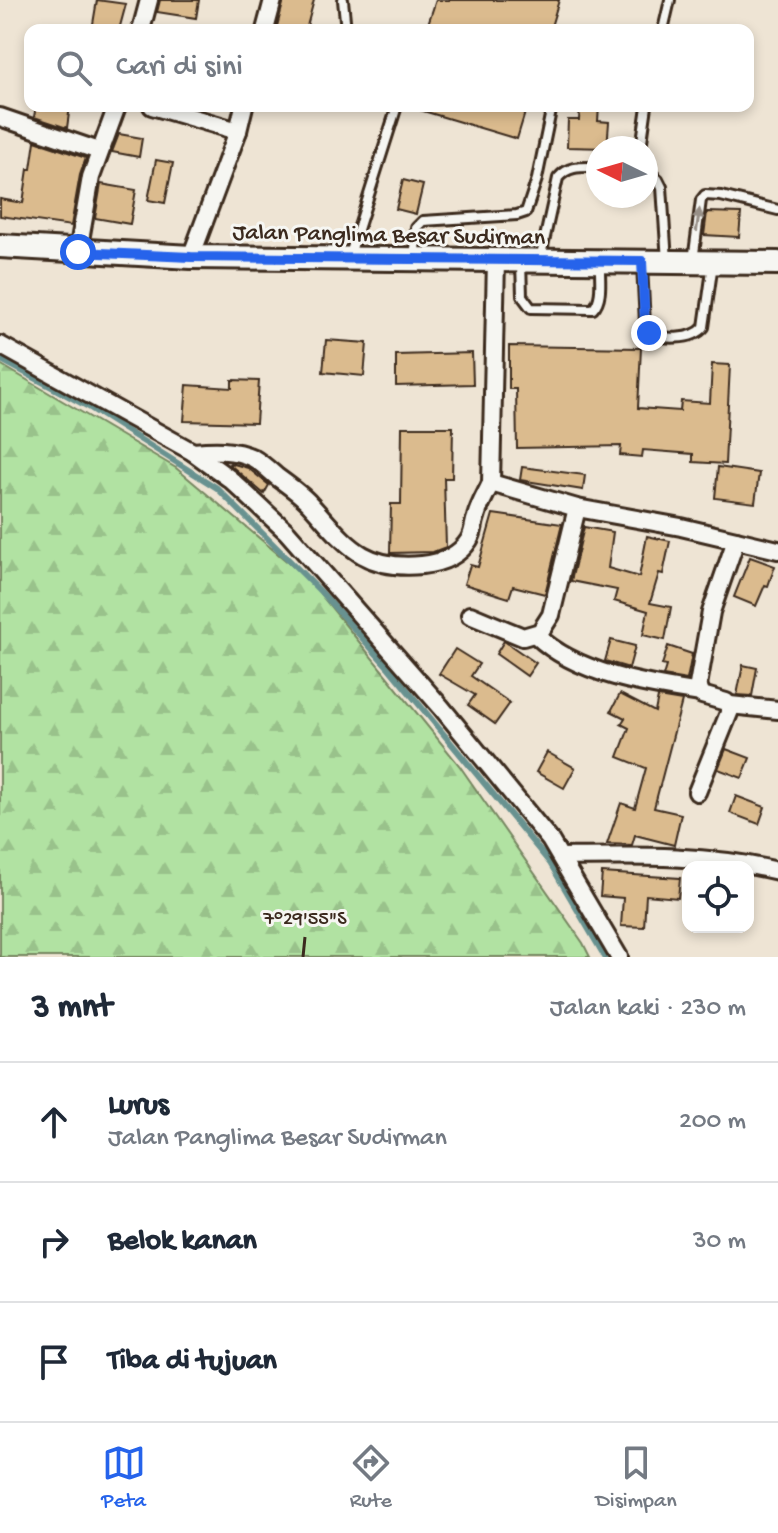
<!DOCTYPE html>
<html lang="id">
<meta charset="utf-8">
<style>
:root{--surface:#fff;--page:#f2f2f3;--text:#1f2937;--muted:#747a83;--line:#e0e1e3;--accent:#2563eb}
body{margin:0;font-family:"Gochi Hand",sans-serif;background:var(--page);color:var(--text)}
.controls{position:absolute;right:24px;bottom:24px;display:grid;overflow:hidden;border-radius:16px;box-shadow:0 4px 12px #0003}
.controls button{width:72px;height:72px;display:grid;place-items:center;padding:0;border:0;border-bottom:2px solid var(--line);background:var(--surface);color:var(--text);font:40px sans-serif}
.compass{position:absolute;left:586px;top:136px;width:72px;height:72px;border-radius:50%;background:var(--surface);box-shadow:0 4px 12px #0003;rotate:275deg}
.stop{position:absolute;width:24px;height:24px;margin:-18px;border:6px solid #2563eb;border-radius:50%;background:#fff}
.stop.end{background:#2563eb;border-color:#fff;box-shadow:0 2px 8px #0008}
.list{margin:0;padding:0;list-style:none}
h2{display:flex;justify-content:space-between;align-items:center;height:104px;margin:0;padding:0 32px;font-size:34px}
h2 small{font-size:26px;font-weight:400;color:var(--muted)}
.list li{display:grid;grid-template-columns:52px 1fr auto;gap:24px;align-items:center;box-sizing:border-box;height:120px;padding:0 32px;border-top:2px solid var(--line)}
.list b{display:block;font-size:30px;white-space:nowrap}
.list p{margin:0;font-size:26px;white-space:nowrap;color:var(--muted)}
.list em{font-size:26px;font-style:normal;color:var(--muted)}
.icon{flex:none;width:44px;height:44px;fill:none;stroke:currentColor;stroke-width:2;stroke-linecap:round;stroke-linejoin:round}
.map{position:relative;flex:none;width:778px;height:957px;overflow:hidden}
.search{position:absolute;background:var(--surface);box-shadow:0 4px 12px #0003;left:24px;right:24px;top:24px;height:88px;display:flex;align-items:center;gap:20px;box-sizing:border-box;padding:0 28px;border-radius:16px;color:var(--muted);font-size:30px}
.sheet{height:464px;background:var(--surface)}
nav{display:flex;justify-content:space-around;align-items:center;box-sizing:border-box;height:112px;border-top:2px solid var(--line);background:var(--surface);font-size:22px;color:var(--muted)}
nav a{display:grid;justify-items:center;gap:4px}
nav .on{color:var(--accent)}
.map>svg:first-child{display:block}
.forest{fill:url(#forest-firs);stroke:#768660;stroke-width:2}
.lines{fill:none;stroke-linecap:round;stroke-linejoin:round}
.stream{stroke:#679290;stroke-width:6}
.building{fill:#dbbb8e;stroke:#3b2a1e;stroke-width:2}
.lane-casing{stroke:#3b2a1e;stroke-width:14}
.street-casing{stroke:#3b2a1e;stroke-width:22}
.secondary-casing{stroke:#3b2a1e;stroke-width:28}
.lane{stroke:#f6f6f2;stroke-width:8}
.street{stroke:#f6f6f2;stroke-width:16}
.secondary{stroke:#f6f6f2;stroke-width:22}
.oneway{fill:#989088}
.route{stroke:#2563eb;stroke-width:10}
.ticks{fill:none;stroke:#3b2a1e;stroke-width:3}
.labels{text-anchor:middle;stroke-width:6;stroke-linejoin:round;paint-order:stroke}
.street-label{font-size:24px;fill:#3b2a1e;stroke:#f6f6f2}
.ticks-label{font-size:20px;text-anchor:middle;fill:#3b2a1e;stroke:#f6f6f2;stroke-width:6;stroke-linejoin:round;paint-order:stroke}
</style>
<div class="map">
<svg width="778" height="957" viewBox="0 0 778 957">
<defs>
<pattern id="forest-firs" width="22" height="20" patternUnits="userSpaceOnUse" patternTransform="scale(2)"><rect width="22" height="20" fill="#b1e2a2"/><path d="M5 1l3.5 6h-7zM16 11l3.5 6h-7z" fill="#99c28b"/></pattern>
</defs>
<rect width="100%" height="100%" fill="#eee4d4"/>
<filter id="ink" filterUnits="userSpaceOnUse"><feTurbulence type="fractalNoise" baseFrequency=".0125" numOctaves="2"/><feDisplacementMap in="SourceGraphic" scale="16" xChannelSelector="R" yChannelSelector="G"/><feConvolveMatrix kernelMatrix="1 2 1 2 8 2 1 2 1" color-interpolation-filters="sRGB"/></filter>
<g filter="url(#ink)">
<path class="forest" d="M 0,364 L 176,468 L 309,580 L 459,765 L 583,943 L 590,957 L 0,957 Z"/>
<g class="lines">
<path class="stream" d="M 0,359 L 87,406 L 217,488 L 321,592 L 389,668 L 550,863 L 605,957"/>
</g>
<g class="building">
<path d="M 97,0 L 126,4 L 119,30 L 92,30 Z"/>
<path d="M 160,0 L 199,0 L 196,18 L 157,12 Z"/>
<path d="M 284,0 L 314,0 L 306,30 L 276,30 Z"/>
<path d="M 436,0 L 559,0 L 550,30 L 426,30 Z"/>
<path d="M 36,106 L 70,106 L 67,128 L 34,117 Z"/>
<path d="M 421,106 L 527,106 L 517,139 L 420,110 Z"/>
<path d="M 580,106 L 599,106 L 598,121 L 609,122 L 607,148 L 567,147 L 568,120 L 579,120 Z"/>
<path d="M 119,134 L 142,138 L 139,157 L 112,152 Z"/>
<path d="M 35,141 L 86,158 L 80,175 L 71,226 L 0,216 L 0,199 L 23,203 L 28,169 L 31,169 Z"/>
<path d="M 156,160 L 173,163 L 165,203 L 148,200 Z"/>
<path d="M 403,180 L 423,185 L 416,214 L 396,209 Z"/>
<path d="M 101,184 L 136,190 L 130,224 L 95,218 Z"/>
<path d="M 707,212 L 741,213 L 739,237 L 704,235 Z"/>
<path d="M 326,340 L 367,343 L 364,376 L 323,372 Z"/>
<path d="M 509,346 L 641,348 L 638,408 L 680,411 L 681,401 L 710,403 L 712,364 L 730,365 L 725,464 L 693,462 L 693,454 L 643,450 L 642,457 L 620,455 L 621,446 L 517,448 L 516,389 L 509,389 Z"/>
<path d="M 472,353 L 473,384 L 396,386 L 396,355 Z"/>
<path d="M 232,380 L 259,381 L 256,423 L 184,421 L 187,385 L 232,388 Z"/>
<path d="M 402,427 L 453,427 L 452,478 L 444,478 L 446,547 L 433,552 L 390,553 L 391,504 L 401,504 Z"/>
<path d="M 230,463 L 248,468 L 269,485 L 264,494 L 229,464 Z"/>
<path d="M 522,467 L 585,475 L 583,490 L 520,480 Z"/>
<path d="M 718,467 L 759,473 L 755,503 L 715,498 Z"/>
<path d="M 493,514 L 562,524 L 545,594 L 513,586 L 509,598 L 464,584 L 470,565 L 478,567 Z"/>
<path d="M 584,527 L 613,532 L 608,568 L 639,577 L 647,536 L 670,541 L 663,574 L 659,573 L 650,603 L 671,607 L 665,640 L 643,635 L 648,611 L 614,601 L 617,590 L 571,581 Z"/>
<path d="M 750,557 L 775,566 L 768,586 L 765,585 L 756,606 L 734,597 Z"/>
<path d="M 611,640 L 635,646 L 629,668 L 605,661 Z"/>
<path d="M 504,641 L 536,663 L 527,676 L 496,654 Z"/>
<path d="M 668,646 L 692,654 L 687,680 L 663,676 L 666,666 L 662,665 Z"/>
<path d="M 455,649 L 479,664 L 471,676 L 510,703 L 495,724 L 468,705 L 475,695 L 439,674 Z"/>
<path d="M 743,665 L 757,668 L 752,696 L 737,695 Z"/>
<path d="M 620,694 L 655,712 L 658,697 L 682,701 L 654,808 L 681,814 L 674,845 L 635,835 L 632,845 L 607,844 L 621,803 L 635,808 L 646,768 L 618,757 L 629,728 L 621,724 L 625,718 L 611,711 Z"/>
<path d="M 726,749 L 750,758 L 742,778 L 718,769 Z"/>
<path d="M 547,752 L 575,768 L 564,788 L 536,772 Z"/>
<path d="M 736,796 L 765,807 L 759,824 L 730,813 Z"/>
<path d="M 602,873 L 680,878 L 678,898 L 646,895 L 644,927 L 621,926 L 623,898 L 600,896 Z"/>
</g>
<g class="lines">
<defs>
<g id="lane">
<path d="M 343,0 L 346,30"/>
<path d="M 663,30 L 670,0"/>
<path d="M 641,148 L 647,106"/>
<path d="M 646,170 L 658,179 L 662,187 L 667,261"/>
<path d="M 415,256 L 416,228 L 423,221 L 517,215 L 526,212 L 537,179 L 552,106"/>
<path d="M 349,258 L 397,106"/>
<path d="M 540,260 L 558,178 C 569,165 582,167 598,167"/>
<path d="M 521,261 L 522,296 L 531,308 L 593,309 C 604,298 599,276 600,262"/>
<path d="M 693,261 L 701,200 L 705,195 L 721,196 L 778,210"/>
<path d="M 642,265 L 645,324 L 647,331 C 660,341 694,340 704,327 L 713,263"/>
</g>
<g id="street">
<path d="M 141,30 L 149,0"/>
<path d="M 265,30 L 273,0"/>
<path d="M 152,106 L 238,131 L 191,257"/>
<path d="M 0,117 L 99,151"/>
<path d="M 238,131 L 244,106"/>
<path d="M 78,252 L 91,177 L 117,106"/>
<path d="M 0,345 L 193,452 L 230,479 L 287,532 L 441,707 L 550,840 L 619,957"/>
<path d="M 193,452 C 213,450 234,449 253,458 C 262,463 269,470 277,477 C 288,485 301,494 310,504 C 346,543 362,571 422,565 C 441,563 459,556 469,540 C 474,532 473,525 476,517 C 479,505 486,494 491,483 L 496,260"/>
<path d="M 491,483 L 577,508 L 681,527 L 778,550"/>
<path d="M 470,615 L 523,637 L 540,632 L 551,615 L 577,508"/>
<path d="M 536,635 C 576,674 647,685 701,693"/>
<path d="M 730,705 L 778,710"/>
<path d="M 697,792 L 731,708 L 726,702 L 702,695 L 698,685 L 711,612 L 736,540"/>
<path d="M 562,857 C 634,856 707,854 778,871"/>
</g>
<path id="secondary" d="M 0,246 L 191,257 L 778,263"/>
</defs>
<use href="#lane" class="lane-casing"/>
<use href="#street" class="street-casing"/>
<use href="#secondary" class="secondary-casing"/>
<use href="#lane" class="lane"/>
<use href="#street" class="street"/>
<use href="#secondary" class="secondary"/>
</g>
<defs><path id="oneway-solid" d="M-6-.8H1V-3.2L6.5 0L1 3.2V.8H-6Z" transform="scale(2)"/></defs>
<use class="oneway" href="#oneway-solid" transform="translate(698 220) rotate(-82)"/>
</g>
<g class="lines" filter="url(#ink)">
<path class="route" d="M 78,252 L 191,257 L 642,261 L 645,324 L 649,333"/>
</g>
<path class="ticks" d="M 303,957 L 305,937"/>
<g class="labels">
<g class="street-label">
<text transform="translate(389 233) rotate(1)" y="8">Jalan Panglima Besar Sudirman</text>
</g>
</g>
<g class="ticks-label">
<text x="305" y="924">7°29'55"S</text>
</g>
</svg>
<div class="controls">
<button><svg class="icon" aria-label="locate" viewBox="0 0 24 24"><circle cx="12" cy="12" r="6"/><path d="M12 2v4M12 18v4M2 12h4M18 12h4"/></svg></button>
</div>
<svg class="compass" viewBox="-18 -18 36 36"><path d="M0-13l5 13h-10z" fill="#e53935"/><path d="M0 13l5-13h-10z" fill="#747a83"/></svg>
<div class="stop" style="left:78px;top:252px"></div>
<div class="stop end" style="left:649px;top:333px"></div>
<div class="search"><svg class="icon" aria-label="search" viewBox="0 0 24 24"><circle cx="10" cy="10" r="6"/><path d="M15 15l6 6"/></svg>Cari di sini</div>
</div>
<section class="sheet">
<h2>3 mnt<small>Jalan kaki · 230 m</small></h2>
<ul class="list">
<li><svg class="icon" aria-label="ahead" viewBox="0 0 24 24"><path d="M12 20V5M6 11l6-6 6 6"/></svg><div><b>Lurus</b><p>Jalan Panglima Besar Sudirman</p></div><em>200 m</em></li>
<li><svg class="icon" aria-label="right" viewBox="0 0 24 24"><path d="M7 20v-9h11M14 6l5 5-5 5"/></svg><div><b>Belok kanan</b></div><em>30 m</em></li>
<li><svg class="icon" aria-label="arrive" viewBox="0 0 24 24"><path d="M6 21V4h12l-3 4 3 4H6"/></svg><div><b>Tiba di tujuan</b></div></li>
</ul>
</section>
<nav>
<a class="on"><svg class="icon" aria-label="map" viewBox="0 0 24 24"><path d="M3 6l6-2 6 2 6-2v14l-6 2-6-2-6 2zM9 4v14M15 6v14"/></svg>Peta</a>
<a><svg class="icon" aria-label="directions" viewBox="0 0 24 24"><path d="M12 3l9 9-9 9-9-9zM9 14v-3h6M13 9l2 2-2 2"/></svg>Rute</a>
<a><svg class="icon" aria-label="saved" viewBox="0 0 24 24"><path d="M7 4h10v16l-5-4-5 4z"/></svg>Disimpan</a>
</nav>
